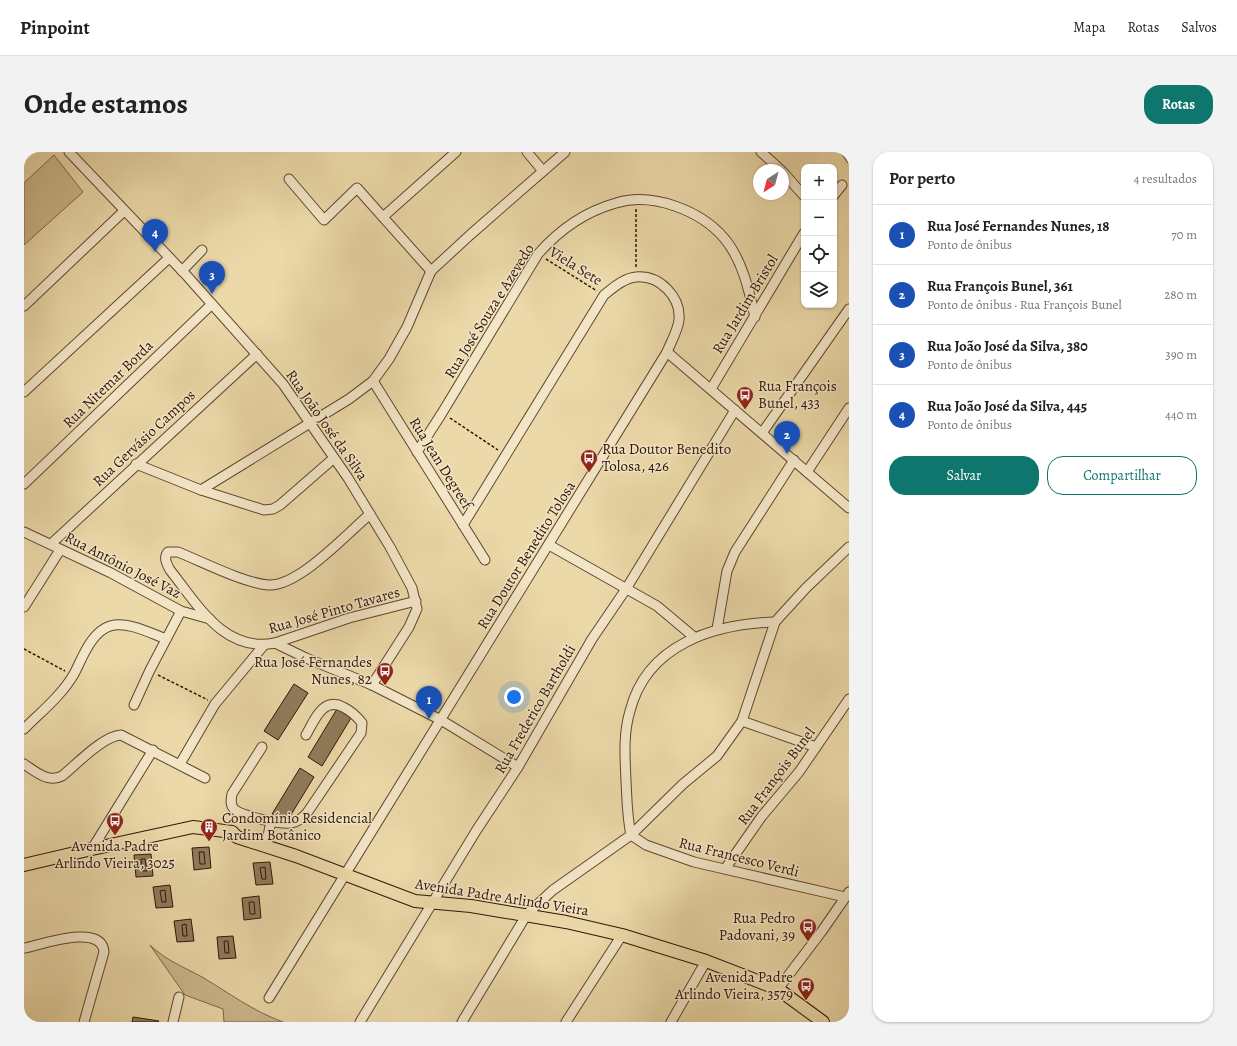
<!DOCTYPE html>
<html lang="pt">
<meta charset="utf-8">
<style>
:root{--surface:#fff;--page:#f2f2f2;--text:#222;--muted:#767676;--line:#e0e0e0;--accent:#0f766e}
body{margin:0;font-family:Alegreya,serif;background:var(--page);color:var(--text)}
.controls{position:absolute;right:12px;top:12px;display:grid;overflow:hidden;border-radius:8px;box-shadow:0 1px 3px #0004}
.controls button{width:36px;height:36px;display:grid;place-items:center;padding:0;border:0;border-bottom:1px solid var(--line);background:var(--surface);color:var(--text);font:20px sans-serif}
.compass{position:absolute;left:729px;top:12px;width:36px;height:36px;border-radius:50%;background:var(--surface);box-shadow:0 1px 3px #0004;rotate:216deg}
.you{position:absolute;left:490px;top:545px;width:14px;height:14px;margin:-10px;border:3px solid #fff;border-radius:50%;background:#1a73e8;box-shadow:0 0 0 6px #1a73e833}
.badge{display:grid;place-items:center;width:26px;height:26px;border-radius:50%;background:var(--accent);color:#fff;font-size:13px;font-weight:700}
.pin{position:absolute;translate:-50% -33px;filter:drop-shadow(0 1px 2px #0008)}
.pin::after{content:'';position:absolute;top:21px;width:14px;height:12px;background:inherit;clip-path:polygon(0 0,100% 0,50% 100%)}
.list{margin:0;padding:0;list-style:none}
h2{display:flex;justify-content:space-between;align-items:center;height:52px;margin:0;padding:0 16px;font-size:17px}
h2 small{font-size:13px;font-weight:400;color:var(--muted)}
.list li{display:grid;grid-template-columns:26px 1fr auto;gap:12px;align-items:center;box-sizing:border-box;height:60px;padding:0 16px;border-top:1px solid var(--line)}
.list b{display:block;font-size:15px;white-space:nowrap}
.list p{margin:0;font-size:13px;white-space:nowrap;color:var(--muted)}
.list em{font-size:13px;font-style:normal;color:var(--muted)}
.actions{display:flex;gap:8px;padding:12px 16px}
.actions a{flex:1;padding:9px 0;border:1px solid var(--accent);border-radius:16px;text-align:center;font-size:14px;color:var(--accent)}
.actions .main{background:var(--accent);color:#fff}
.icon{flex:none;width:22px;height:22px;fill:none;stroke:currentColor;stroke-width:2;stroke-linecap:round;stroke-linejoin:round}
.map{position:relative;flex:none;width:825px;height:870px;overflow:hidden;border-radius:16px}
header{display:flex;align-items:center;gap:24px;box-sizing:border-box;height:56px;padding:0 20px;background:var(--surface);border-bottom:1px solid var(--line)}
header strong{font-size:19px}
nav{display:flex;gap:22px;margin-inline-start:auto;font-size:14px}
.intro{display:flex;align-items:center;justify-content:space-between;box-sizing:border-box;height:96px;padding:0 24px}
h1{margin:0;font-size:28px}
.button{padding:10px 18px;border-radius:16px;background:var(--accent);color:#fff;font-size:14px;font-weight:700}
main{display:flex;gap:24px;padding:0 24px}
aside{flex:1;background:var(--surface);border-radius:16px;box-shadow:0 1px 3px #0004}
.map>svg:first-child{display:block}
.green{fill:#ccb88d;stroke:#7d664a}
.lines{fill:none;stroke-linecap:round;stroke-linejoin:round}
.stream{stroke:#796247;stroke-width:2.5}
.building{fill:#917b5b;stroke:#2e1507}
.minor-casing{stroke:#5e4630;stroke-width:11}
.major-casing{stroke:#2e1507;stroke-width:14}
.path{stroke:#2e1507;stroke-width:1.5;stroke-dasharray:3 2;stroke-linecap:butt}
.minor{stroke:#f3e6c7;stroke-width:9}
.major{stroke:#ecd9a9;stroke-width:12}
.labels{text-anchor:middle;stroke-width:3;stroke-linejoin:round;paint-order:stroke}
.street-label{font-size:15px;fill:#2e1507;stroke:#f3e6c7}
.poi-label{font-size:15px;fill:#2e1507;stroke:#f3e6c7;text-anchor:start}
</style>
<header>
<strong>Pinpoint</strong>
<nav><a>Mapa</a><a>Rotas</a><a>Salvos</a></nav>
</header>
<div class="intro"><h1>Onde estamos</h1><a class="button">Rotas</a></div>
<main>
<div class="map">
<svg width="825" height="870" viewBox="0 0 825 870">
<rect width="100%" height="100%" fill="#ecd9a9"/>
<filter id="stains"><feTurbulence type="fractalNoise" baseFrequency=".005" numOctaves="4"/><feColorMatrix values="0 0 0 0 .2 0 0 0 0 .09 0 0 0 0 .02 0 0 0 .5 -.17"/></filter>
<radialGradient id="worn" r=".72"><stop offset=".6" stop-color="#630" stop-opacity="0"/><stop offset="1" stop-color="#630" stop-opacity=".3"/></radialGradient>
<g class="green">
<path d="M 30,3 L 59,40 L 0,93 L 0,31 Z"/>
<path d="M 126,793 C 141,808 160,815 178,825 C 205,841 229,859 259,870 L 200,870 L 199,857 L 161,843 Z"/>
</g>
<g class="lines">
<path class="stream" d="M 817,0 L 825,11"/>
</g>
<g class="building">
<path d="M 270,532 L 284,541 L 254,588 L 240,579 Z"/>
<path d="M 313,557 L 327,566 L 298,614 L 284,605 Z"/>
<path d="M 276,616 L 290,625 L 262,671 L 248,662 Z"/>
<path d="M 185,695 L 187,716 L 170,718 L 168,696 Z"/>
<path d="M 175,700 L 180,700 L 181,712 L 176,712 Z"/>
<path d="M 127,702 L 129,724 L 112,725 L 110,703 Z"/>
<path d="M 117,707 L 121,707 L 123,719 L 118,719 Z"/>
<path d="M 246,710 L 249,732 L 232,733 L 229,711 Z"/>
<path d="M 241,715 L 242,727 L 238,727 L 236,716 Z"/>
<path d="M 146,733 L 149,755 L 132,756 L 129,735 Z"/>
<path d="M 141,738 L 142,750 L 138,750 L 136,739 Z"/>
<path d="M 235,744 L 237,766 L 220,768 L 218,746 Z"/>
<path d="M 225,750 L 230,750 L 231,762 L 226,762 Z"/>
<path d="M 167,767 L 170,789 L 153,790 L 150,769 Z"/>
<path d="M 162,772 L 163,784 L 159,784 L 158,773 Z"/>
<path d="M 209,784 L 212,806 L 195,807 L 193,785 Z"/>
<path d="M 200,789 L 204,789 L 205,801 L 201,801 Z"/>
<path d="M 109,865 L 135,869 L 134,870 L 108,870 Z"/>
</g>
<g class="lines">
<defs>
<g id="minor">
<path d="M 45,0 L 163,124 L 259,232 L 324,326 L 366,395 L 388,436 L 393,457 L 385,475 L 348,533"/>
<path d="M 503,0 L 519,19"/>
<path d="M 737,0 L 757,18"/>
<path d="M 759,20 L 780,44"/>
<path d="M 265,27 L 300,68 L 333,36 L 407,119"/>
<path d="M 810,43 L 818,33"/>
<path d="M 359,65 L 432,0"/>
<path d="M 158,119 L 178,98"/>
<path d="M 0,154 L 100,59"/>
<path d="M 643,200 L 825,356"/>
<path d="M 349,229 L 461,408"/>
<path d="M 687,237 L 780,81"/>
<path d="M 0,240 L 145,106"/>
<path d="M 738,281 L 825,157"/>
<path d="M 393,300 L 418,261 L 514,102 C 535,78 560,60 592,51 C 628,40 676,58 700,86 C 718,107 725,138 731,165"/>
<path d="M 112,312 L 177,338 L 240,358 L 249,357 L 256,353 L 310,306"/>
<path d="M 783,320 L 825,256"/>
<path d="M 0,332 L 188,152"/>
<path d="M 177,338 L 325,247 L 349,229 L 365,207 L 383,175 L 407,119 L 446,83 L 541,0"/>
<path d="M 346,362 C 323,382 275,434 245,433 C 219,431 179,410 154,400 L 144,400 C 139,406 143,412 146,418 C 174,453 200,501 251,491 L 325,466 L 392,449"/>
<path d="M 0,380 L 87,421 L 157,459 L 186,467"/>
<path d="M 27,392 L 233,202"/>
<path d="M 525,393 L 633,454 L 670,485"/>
<path d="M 0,455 L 36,398"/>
<path d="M 751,470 C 690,472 623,492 606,559 C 599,582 601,605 602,629 C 603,647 603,665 607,683 L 622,693 L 670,710 L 821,745"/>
<path d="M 693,477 L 703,419 L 711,400 L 770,308"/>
<path d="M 251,491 L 282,506 L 348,533 L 417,568 L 494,615"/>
<path d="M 110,553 L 126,518 L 157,459"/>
<path d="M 718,569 L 792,595"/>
<path d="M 0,577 C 17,560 38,543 50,522 C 58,507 67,480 86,474 C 104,469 126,481 142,487"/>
<path d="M 238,595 L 208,642 C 207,648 206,653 210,657 C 217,664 258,673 267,671 C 274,670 278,666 283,661 L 337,581 L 338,571 C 332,563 327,559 319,555 C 299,544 290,569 282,583"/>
<path d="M 0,612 C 12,620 24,631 38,624 C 53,612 79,584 97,583 L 181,626"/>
<path d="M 156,612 L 191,552 L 240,493"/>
<path d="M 242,694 L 247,669"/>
<path d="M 68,697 L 129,598"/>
<path d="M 701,717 L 738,664 L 775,620 L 825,547"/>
<path d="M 1,796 C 19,792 78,771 80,800 L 60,870"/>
<path d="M 754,837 L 798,779 L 825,740"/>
<path d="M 245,846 L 643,200 C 647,190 654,178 655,168 C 657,145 636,123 612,125 C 600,126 589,136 580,143 L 439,373"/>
<path d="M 149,870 L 155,845"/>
<path d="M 336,870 L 452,679 L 494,615 L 568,487 L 602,437 L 711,258"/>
<path d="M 438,870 L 503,762 L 529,738 L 607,683 L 659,632 L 693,604 L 718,569 L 751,470 L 782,436 L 825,395"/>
<path d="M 542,870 L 598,783"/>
<path d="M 647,870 L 682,809"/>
</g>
<path id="major" d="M 0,713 L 68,697 L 169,675 L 208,680 L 213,685 L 272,704 L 391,749 L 447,754 L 542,770 L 598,783 L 682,809 L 754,837 L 799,870"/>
</defs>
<use href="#minor" class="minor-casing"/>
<use href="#major" class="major-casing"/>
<g class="path">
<path d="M 612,57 L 612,117"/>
<path d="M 522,107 L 573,139"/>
<path d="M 426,266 L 474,298"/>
<path d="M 0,497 L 41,519"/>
<path d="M 134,523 L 184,548"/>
</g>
<use href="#minor" class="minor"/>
<use href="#major" class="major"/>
</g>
<defs>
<symbol id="bus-pin" viewBox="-11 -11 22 30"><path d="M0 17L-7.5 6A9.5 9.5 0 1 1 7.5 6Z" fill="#8f2418" stroke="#f3e6c7"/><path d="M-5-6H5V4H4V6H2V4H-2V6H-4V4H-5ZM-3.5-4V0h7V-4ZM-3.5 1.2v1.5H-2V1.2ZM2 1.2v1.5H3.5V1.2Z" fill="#fff"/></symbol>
<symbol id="building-pin" viewBox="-11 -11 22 30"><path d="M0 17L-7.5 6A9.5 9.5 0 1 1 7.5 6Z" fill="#8f2418" stroke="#f3e6c7"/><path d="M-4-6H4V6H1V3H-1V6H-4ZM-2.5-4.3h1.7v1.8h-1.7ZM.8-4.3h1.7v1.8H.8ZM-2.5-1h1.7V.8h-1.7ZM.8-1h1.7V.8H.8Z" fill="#fff"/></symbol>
</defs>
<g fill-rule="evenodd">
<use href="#bus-pin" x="711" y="233" width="20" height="27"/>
<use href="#bus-pin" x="555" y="296" width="20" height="27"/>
<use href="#bus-pin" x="351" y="509" width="20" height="27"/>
<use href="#bus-pin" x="81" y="659" width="20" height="27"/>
<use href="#building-pin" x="175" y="665" width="20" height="27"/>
<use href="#bus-pin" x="774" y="765" width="20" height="27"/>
<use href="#bus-pin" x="772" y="824" width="20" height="27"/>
</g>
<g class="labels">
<g class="street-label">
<text transform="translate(552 114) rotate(32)" y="5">Viela Sete</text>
<text transform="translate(721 152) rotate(-59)" y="5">Rua Jardim Bristol</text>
<text transform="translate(465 159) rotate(-58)" y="5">Rua José Souza e Azevedo</text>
<text transform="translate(84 232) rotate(-44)" y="5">Rua Nitemar Borda</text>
<text transform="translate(303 273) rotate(55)" y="5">Rua João José da Silva</text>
<text transform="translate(120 286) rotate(-43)" y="5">Rua Gervásio Campos</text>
<text transform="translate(417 311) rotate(58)" y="5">Rua Jean Degreef</text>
<text transform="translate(502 403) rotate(-58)" y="5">Rua Doutor Benedito Tolosa</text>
<text transform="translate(99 413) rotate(27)" y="5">Rua Antônio José Vaz</text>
<text transform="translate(310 458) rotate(-16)" y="5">Rua José Pinto Tavares</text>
<text transform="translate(511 557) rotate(-60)" y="5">Rua Frederico Bartholdi</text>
<text transform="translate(752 624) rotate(-53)" y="5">Rua François Bunel</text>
<text transform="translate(715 705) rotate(14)" y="5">Rua Francesco Verdi</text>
<text transform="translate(478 745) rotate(9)" y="5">Avenida Padre Arlindo Vieira</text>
</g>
<g class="poi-label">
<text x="734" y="239">Rua François<tspan x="734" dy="17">Bunel, 433</tspan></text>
<text x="578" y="302">Rua Doutor Benedito<tspan x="578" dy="17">Tolosa, 426</tspan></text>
<text x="348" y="515" text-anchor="end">Rua José Fernandes<tspan x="348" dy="17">Nunes, 82</tspan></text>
<text x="198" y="671">Condomínio Residencial<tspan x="198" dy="17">Jardim Botânico</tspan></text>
<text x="91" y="699" text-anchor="middle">Avenida Padre<tspan x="91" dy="17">Arlindo Vieira, 3025</tspan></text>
<text x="771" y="771" text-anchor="end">Rua Pedro<tspan x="771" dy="17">Padovani, 39</tspan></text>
<text x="769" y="830" text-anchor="end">Avenida Padre<tspan x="769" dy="17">Arlindo Vieira, 3579</tspan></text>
</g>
</g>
<rect width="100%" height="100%" filter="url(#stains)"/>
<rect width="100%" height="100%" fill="url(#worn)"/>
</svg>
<div class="controls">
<button>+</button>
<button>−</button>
<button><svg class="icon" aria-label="locate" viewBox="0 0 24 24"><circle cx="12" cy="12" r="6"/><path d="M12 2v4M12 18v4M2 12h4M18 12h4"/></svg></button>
<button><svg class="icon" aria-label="layers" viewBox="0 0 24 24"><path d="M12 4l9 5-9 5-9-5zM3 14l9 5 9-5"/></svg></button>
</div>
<svg class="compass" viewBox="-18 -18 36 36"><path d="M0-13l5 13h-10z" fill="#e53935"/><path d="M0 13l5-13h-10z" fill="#767676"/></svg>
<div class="you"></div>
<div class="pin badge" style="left:405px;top:567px;background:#1a4fb4">1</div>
<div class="pin badge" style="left:763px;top:302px;background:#1a4fb4">2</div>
<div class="pin badge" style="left:188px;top:142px;background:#1a4fb4">3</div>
<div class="pin badge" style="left:131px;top:100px;background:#1a4fb4">4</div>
</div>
<aside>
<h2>Por perto<small>4 resultados</small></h2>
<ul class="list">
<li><span class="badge" style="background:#1a4fb4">1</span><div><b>Rua José Fernandes Nunes, 18</b><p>Ponto de ônibus</p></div><em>70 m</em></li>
<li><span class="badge" style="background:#1a4fb4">2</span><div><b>Rua François Bunel, 361</b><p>Ponto de ônibus · Rua François Bunel</p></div><em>280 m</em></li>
<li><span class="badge" style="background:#1a4fb4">3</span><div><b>Rua João José da Silva, 380</b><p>Ponto de ônibus</p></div><em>390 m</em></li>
<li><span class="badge" style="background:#1a4fb4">4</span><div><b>Rua João José da Silva, 445</b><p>Ponto de ônibus</p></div><em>440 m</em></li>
</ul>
<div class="actions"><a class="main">Salvar</a><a>Compartilhar</a></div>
</aside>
</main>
